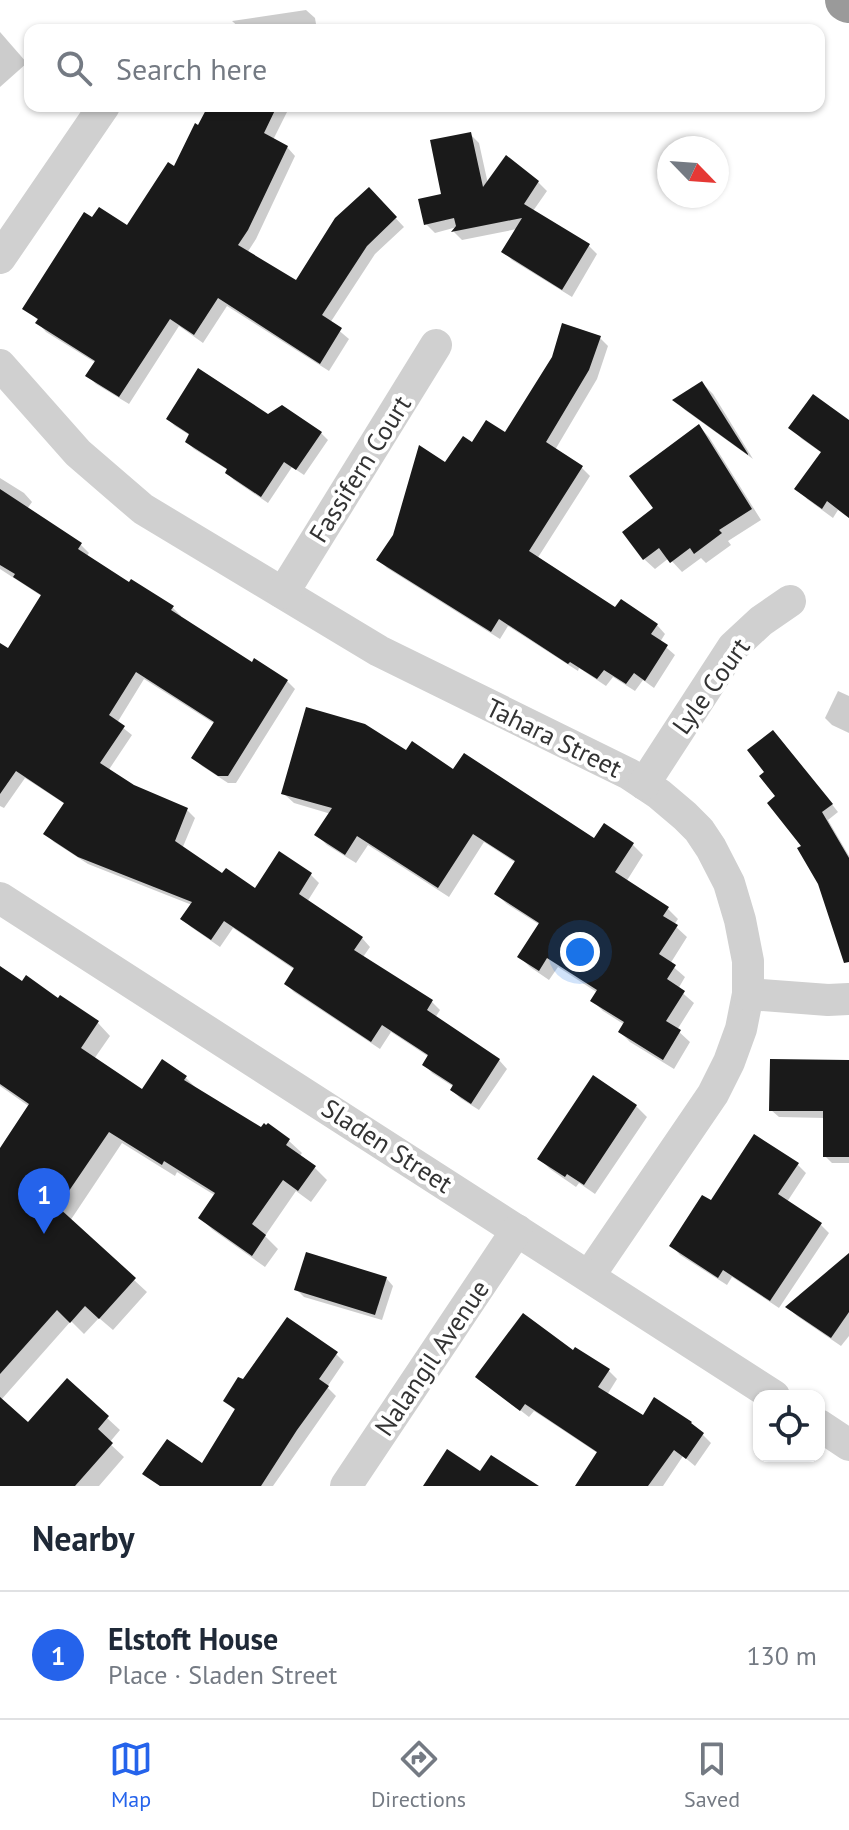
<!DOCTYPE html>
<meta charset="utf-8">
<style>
:root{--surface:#fff;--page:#f2f2f3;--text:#1f2937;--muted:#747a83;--line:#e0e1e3;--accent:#2563eb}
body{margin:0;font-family:"PT Sans",sans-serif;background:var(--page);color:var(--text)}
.controls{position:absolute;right:24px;bottom:24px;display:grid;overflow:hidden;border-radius:16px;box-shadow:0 2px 6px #0004}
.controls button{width:72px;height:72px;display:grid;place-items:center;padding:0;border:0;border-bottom:2px solid var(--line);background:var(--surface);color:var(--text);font:40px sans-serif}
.compass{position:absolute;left:657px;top:136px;width:72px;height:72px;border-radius:50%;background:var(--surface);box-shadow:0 2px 6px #0004;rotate:115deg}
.you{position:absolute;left:580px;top:952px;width:28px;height:28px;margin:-20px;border:6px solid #fff;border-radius:50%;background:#1a73e8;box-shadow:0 0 0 12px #1a73e833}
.badge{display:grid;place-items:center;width:52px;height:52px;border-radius:50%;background:var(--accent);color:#fff;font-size:26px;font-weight:700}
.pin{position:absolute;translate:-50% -66px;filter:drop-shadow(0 2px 4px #0008)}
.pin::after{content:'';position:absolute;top:42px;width:28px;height:24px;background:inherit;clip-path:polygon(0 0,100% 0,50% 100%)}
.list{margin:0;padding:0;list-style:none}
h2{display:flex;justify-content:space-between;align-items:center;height:104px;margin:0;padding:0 32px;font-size:34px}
h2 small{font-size:26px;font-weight:400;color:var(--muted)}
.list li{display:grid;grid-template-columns:52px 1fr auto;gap:24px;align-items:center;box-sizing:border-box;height:128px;padding:0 32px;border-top:2px solid var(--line)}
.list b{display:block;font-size:30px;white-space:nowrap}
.list p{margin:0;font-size:26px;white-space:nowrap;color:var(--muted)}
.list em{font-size:26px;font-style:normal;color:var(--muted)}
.icon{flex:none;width:44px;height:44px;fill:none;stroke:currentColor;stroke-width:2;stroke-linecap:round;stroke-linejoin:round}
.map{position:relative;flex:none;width:849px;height:1486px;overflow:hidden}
.search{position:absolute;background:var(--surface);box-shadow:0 2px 6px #0004;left:24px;right:24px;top:24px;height:88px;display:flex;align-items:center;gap:20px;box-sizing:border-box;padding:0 28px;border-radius:16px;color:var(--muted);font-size:30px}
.sheet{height:232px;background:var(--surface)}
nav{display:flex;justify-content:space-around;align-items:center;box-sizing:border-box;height:112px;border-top:2px solid var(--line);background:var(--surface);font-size:22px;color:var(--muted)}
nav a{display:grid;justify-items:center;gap:4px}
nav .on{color:var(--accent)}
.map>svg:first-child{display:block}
.shadow{fill:#0003}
.building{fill:#1a1a1a}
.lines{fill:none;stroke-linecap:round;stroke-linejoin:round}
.minor{stroke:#d0d0d0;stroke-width:32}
.highway{stroke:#9a9a9a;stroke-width:44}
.labels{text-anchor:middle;stroke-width:8;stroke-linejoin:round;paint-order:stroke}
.street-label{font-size:26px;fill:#333;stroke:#fff}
</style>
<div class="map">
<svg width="849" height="1486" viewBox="0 0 849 1486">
<rect width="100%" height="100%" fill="#fff"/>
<g class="shadow">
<path d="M 306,10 L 315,18 L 317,30 L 242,30 L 232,21 Z"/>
<path d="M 0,32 L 27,63 L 0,87 Z"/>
<path d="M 210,106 L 290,106 L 273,140 L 287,147 L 295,156 L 256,239 L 247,253 L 297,283 L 369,190 L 404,227 L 375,254 L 330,323 L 349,339 L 329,371 L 227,306 L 203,343 L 179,326 L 129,404 L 96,384 L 88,376 L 96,363 L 46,332 L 38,323 L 39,321 L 25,308 L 93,220 L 128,228 L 175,168 Z"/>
<path d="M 470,134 L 479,143 L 488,184 L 538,182 L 547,191 L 533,211 L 589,246 L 597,254 L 572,297 L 512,260 L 503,251 L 517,229 L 462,240 L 454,232 L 457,227 L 435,233 L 426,224 L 443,195 Z"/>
<path d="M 600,338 L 608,346 L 597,379 L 555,450 L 582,468 L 590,476 L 537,559 L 616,610 L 657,625 L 665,634 L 660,642 L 675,655 L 654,688 L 643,680 L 635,691 L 613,677 L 606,686 L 579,668 L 578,671 L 508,626 L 500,639 L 387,568 L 379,560 L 446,465 L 472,444 L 506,435 Z"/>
<path d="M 702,383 L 713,394 L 753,459 L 685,410 L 675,400 Z"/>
<path d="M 268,416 L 321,433 L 328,440 L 304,475 L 292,467 L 268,503 L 234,480 L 227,473 L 228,470 L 194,449 L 187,442 L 191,436 L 175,426 L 168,419 Z"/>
<path d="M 849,423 L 849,518 L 838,510 L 833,518 L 807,499 L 797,488 L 822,453 L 802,439 L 791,428 Z"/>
<path d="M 699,426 L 709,437 L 761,520 L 728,541 L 731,545 L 706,563 L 701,558 L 682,572 L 669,558 L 655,569 L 644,559 Z"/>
<path d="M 0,478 L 24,493 L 32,502 L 27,509 L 81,545 L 89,553 L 86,557 L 129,585 L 131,582 L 173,608 L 181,616 L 180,618 L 253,664 L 287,681 L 295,689 L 236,783 L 228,783 L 202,766 L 193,758 L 215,724 L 144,679 L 117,723 L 132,735 L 108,771 L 133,787 L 187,810 L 195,818 L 182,849 L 223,876 L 256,890 L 280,854 L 311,875 L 319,883 L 307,902 L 362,938 L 370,947 L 363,957 L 432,1002 L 440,1010 L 435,1018 L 499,1060 L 507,1069 L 479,1110 L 460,1098 L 452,1090 L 454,1087 L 432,1073 L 424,1064 L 429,1057 L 391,1032 L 380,1049 L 294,992 L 286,984 L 295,970 L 233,928 L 220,947 L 191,927 L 182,919 L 192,905 L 88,864 L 54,842 L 46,834 L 65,804 L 25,778 L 4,808 L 0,806 L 0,662 L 43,597 L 0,569 Z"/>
<path d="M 838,691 L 849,696 L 849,733 L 832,725 L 825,718 Z"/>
<path d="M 780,739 L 838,812 L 828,820 L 849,856 L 849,937 L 820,883 L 767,772 Z"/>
<path d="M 406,752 L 454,772 L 595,841 L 604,826 L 633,845 L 643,855 L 626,882 L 668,909 L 678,919 L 674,925 L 687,937 L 670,964 L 685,977 L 678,989 L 694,1003 L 677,1030 L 690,1042 L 674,1069 L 630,1042 L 620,1032 L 625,1025 L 603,1011 L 593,1001 L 598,993 L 558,967 L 549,980 L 530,967 L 520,957 L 540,925 L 507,904 L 496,894 L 516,863 L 484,842 L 449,897 L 368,845 L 356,863 L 327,845 L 317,835 L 331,814 L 294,803 L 283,793 Z"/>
<path d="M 0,968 L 23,984 L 58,1000 L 60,997 L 98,1023 L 110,1036 L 94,1059 L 142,1092 L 162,1062 L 186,1078 L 199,1091 L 262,1130 L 268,1126 L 289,1141 L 302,1153 L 299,1157 L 314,1167 L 327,1180 L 311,1202 L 296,1191 L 265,1236 L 278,1249 L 265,1267 L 213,1230 L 200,1218 L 216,1196 L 177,1172 L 175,1176 L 122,1143 L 70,1221 L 147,1292 L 113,1330 L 99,1318 L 84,1334 L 71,1321 L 1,1400 L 28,1425 L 67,1381 L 120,1430 L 109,1443 L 124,1457 L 99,1486 L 0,1486 L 0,1152 L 30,1107 L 0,1086 Z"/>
<path d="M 849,1062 L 849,1163 L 832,1163 L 825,1156 L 825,1118 L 779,1117 L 771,1110 Z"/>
<path d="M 636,1106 L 647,1117 L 595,1194 L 579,1183 L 576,1187 L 550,1169 L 540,1159 Z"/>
<path d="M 797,1164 L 806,1173 L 787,1202 L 820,1224 L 829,1233 L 779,1308 L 732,1277 L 727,1285 L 680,1255 L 672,1246 L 711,1203 Z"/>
<path d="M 849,1256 L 849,1336 L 841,1346 L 797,1316 L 788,1307 Z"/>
<path d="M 386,1278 L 393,1286 L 382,1320 L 304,1297 L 297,1290 Z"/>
<path d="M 576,1349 L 609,1371 L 617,1379 L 607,1395 L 643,1418 L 691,1423 L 711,1443 L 695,1466 L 683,1456 L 663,1486 L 577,1486 L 599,1454 L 534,1411 L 529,1417 L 477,1377 L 574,1353 Z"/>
<path d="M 336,1354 L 344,1362 L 327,1387 L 336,1396 L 273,1486 L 160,1486 L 145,1473 L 202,1466 L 236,1411 L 226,1401 L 243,1382 Z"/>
</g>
<g class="building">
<path d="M 208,106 L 277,106 L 264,133 L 288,146 L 248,230 L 238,245 L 296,280 L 335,218 L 369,187 L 397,217 L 367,246 L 322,315 L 342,328 L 320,364 L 218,298 L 194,335 L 170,319 L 119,397 L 85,376 L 95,361 L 35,323 L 38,319 L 22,309 L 84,212 L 92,217 L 99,207 L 127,225 L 168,162 L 174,166 L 195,123 L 198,125 Z"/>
<path d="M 471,132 L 483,187 L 506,155 L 539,181 L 524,204 L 590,244 L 562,290 L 501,252 L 522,218 L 451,232 L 456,226 L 454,218 L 424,225 L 418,199 L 441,194 L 430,140 Z"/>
<path d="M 562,323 L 601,336 L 589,370 L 546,442 L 583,466 L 529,551 L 615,607 L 621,599 L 658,624 L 651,634 L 668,645 L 645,681 L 634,673 L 626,684 L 604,670 L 597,679 L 570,662 L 568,664 L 499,619 L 491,632 L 376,560 L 393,535 L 419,445 L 445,462 L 463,436 L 472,442 L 486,420 L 505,432 L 552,357 Z"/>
<path d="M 198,368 L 268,414 L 282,405 L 322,432 L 296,470 L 284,462 L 261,497 L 225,473 L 227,469 L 185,442 L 189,434 L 166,419 Z"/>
<path d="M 702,381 L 748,454 L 748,455 L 672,400 Z"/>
<path d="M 813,394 L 849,420 L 849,518 L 827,501 L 822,509 L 794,489 L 821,452 L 788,428 Z"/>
<path d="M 699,424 L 752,509 L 719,530 L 722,533 L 694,554 L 690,548 L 670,563 L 659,548 L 643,560 L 622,532 L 653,508 L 629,476 Z"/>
<path d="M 0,489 L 82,543 L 78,549 L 129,582 L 131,579 L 174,606 L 171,610 L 252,662 L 254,658 L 288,680 L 228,776 L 218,776 L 191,758 L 214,722 L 136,672 L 109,715 L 125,726 L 100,763 L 134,785 L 188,808 L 175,841 L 222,873 L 226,868 L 255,888 L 279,851 L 312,873 L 299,894 L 363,937 L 354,950 L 433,1000 L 427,1010 L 500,1059 L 471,1104 L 450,1090 L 453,1085 L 422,1065 L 428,1055 L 382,1025 L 371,1042 L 284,984 L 294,968 L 224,921 L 211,940 L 180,919 L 192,902 L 78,857 L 43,834 L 64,803 L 16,771 L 0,794 L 0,643 L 8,648 L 41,595 L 13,577 L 15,574 L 0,565 Z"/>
<path d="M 306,707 L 365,724 L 406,750 L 412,741 L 453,769 L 464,753 L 594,838 L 604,823 L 634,843 L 615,872 L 669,907 L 663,916 L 678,925 L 659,954 L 676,965 L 667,979 L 685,991 L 666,1021 L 681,1030 L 663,1060 L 618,1032 L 624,1022 L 590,1001 L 597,990 L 547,958 L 539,971 L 517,957 L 539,923 L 494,894 L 515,861 L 473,834 L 438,888 L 357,836 L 345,855 L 314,835 L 332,808 L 281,794 Z"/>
<path d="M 773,730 L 833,804 L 822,812 L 849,858 L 849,962 L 844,963 L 818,884 L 797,848 L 801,846 L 767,803 L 775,796 L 759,776 L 764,772 L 747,750 Z"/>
<path d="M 0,966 L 22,981 L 26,975 L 58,998 L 60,995 L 99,1021 L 81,1048 L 142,1089 L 162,1059 L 187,1076 L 184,1080 L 261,1127 L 264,1123 L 266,1125 L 268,1123 L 290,1139 L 286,1145 L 316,1166 L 298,1191 L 283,1180 L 252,1224 L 266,1235 L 252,1256 L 198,1218 L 215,1193 L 164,1161 L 162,1165 L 109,1132 L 58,1207 L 136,1278 L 99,1319 L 85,1306 L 70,1323 L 57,1310 L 0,1374 L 0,1148 L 29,1104 L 0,1084 Z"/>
<path d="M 770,1059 L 849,1060 L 849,1157 L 823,1157 L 823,1111 L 769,1111 Z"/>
<path d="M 593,1075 L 637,1105 L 584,1185 L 567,1174 L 565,1177 L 537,1159 Z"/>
<path d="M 754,1134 L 799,1163 L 778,1194 L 822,1223 L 770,1301 L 723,1270 L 718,1278 L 669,1246 L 702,1195 L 711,1200 Z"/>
<path d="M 306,1252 L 387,1277 L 375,1315 L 294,1290 Z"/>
<path d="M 849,1253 L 849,1312 L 831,1338 L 785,1307 Z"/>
<path d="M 523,1313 L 573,1350 L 575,1347 L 610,1369 L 598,1387 L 643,1415 L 654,1397 L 692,1422 L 691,1423 L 704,1433 L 686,1459 L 674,1450 L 648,1486 L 575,1486 L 597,1452 L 525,1404 L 520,1411 L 475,1377 Z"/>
<path d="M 287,1317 L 338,1352 L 319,1379 L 329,1386 L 297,1430 L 261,1486 L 160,1486 L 142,1474 L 167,1439 L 202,1463 L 235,1409 L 223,1401 L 238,1377 L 243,1379 Z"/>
<path d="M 67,1378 L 109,1416 L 98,1429 L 113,1443 L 75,1486 L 0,1486 L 0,1397 L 28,1422 Z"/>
<path d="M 447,1449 L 480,1471 L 491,1455 L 539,1486 L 423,1486 Z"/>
</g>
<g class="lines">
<g class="minor">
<path d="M 0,258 L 104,106"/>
<path d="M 0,365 L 78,453 L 143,509 L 379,651 L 629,774 L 659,794 L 685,816 L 699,830 L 711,848 L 729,883 L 740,920 L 748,961 L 748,994 L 741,1029 L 729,1062 L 713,1094 L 589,1276"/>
<path d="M 283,593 L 436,345"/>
<path d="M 644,784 L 733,647 L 761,621 L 790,601"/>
<path d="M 0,898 L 774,1396"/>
<path d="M 748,994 L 828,1000 L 849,999"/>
<path d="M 819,1425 L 849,1445"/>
<path d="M 346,1486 L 517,1230"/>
</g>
<path class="highway" d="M 847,0 L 849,1"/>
</g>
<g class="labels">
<g class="street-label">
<text transform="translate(360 469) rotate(-58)" y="9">Fassifern Court</text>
<text transform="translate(711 686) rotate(-54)" y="9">Lyle Court</text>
<text transform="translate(554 738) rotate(26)" y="9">Tahara Street</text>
<text transform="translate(387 1146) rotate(33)" y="9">Sladen Street</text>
<text transform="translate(432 1358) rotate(-56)" y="9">Nalangil Avenue</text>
</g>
</g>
</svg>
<div class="controls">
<button><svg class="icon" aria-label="locate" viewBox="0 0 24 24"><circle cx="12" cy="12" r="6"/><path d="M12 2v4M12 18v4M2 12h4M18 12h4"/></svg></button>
</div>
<svg class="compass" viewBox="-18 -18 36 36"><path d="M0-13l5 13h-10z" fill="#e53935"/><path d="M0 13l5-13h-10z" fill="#747a83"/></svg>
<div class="you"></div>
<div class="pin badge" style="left:44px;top:1234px">1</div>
<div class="search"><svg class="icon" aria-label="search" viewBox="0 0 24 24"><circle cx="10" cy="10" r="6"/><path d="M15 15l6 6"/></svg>Search here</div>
</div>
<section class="sheet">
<h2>Nearby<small></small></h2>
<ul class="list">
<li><span class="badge">1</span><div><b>Elstoft House</b><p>Place · Sladen Street</p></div><em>130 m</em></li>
</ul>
</section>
<nav>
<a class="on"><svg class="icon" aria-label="map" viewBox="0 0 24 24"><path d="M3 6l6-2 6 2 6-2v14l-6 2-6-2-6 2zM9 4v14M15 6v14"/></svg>Map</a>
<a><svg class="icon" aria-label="directions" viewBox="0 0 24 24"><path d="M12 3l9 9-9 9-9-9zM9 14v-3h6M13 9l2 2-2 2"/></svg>Directions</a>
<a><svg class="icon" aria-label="saved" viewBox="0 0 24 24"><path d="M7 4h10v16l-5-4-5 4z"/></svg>Saved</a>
</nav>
